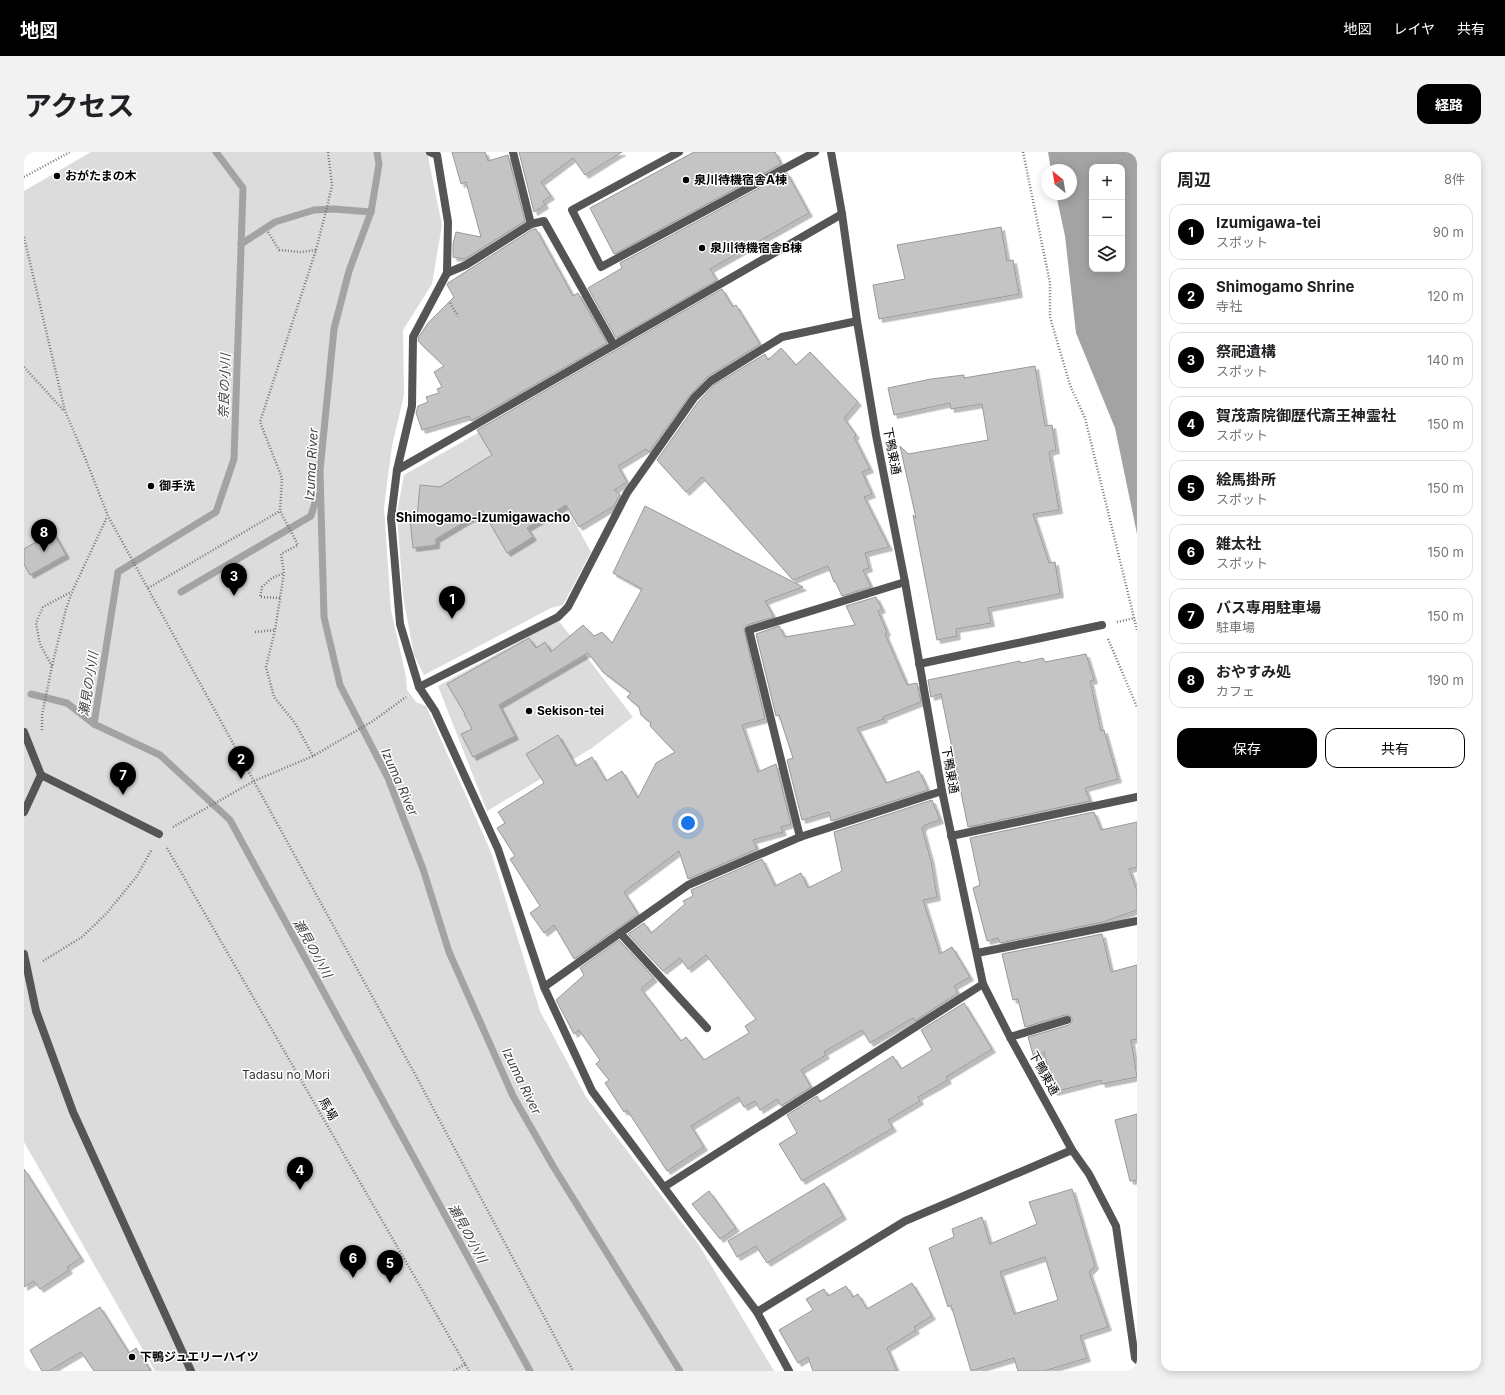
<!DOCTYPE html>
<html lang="ja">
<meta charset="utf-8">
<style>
:root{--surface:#fff;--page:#f2f2f2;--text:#202124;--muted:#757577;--line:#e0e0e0;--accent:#000}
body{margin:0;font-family:Inter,"Noto Sans JP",sans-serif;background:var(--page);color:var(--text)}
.controls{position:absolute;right:12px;top:12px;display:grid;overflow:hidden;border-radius:8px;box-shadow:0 2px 10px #0003}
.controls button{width:36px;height:36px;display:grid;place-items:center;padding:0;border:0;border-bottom:1px solid var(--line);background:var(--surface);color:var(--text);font:20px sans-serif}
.compass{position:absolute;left:1017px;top:12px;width:36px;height:36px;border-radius:50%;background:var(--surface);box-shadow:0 2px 10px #0003;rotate:329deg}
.you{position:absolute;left:664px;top:671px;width:14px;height:14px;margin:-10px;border:3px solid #fff;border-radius:50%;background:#1a73e8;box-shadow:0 0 0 6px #1a73e833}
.badge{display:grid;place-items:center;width:26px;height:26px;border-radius:50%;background:var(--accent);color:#fff;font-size:13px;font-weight:700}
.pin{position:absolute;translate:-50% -33px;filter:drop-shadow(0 1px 2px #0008)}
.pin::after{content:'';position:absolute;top:21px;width:14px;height:12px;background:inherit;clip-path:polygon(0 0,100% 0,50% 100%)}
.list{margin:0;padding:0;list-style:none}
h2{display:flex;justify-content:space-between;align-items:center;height:52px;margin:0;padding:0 16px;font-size:17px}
h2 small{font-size:13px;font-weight:400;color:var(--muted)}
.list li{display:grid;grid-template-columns:26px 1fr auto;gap:12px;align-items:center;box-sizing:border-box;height:56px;margin:0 8px 8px;padding:0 8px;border:1px solid var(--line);border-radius:12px}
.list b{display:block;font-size:15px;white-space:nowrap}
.list p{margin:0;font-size:13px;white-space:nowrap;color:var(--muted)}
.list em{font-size:13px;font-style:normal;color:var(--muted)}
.actions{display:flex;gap:8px;padding:12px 16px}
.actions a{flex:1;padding:9px 0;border:1px solid var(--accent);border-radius:12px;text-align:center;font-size:14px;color:var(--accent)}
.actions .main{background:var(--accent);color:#fff}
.icon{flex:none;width:22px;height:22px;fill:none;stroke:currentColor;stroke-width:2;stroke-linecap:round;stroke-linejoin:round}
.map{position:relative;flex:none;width:1113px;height:1219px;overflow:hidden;border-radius:12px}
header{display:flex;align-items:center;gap:24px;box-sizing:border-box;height:56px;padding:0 20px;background:var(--accent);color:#fff}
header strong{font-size:19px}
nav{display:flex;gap:22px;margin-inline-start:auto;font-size:14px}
.intro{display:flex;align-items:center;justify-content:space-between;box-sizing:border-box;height:96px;padding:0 24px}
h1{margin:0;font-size:28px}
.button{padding:10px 18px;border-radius:12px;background:var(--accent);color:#fff;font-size:14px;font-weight:700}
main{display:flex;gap:24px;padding:0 24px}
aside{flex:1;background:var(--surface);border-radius:12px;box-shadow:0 2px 10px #0003}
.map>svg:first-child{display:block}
.green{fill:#dcdcdc}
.water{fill:#a3a3a3;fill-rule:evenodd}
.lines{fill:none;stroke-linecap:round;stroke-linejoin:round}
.stream{stroke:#a3a3a3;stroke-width:7}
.building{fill:#c4c4c4;stroke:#999;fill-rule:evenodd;filter:url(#shadow)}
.path{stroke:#777;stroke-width:2.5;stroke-dasharray:1 2;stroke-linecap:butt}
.service{stroke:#555;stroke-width:8}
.minor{stroke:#555;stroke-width:8}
.poi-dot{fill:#000;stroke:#fff;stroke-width:1.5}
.labels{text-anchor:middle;stroke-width:3;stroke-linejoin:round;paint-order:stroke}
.poi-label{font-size:12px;font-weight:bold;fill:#000;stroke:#fff;text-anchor:start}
.street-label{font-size:12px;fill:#000;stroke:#fff}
.park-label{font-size:12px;fill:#333;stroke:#fff}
.water-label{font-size:13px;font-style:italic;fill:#444;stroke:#fff}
.neighbourhood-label{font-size:13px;font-weight:bold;fill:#000;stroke:#fff}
</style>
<header>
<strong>地図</strong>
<nav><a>地図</a><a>レイヤ</a><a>共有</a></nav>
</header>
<div class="intro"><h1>アクセス</h1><a class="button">経路</a></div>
<main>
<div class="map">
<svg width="1113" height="1219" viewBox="0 0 1113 1219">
<defs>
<filter id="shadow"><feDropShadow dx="3.5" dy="3.5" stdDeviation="0" flood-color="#0004"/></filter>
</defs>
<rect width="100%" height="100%" fill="#fff"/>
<g class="green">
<path d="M 67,0 L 404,0 L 405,10 L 418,73 L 408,132 L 379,178 L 380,243 L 368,294 L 360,355 L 367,458 L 382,525 L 383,538 L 392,550 L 402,554 L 467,700 L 516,859 L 562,945 L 675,1093 L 750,1219 L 131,1219 L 0,990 L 0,39 Z"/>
<path d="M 491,260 L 567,400 L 539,453 L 527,456 L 400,523 L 390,503 L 379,444 L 373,360 L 380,323 Z"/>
<path d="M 534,468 L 609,565 L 568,596 L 463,659 L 414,534 Z"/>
</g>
<path class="water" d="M 1024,0 L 1113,0 L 1113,382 L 1091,276 L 1052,181 L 1041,84 L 1032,42 L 1047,42 L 1047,18 L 1027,18 ZM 1068,15 L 1098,15 L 1098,117 L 1068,117 Z"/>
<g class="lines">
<g class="stream">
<path d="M 192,0 L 219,36 L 210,307 L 192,360 L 94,420 L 70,572 L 136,603 L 206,668 L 506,1219"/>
<path d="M 353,0 L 355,12 L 347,60 L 325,119 L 310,177 L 296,319 L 300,465 L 316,533 L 364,626 L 399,717 L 425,800 L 489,944 L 529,1014 L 656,1219"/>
<path d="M 217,92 L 251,70 L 290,58 L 310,57 L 347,60"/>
<path d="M 157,440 L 287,364 L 293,344"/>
<path d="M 7,542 L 43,551 L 70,572"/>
</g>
</g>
<g class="building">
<path d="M 428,0 L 461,0 L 464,9 L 484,3 L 501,69 L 441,107 L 429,105 L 429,92 L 432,80 L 457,85 L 442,30 L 437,32 Z"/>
<path d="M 495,0 L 598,0 L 561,23 L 549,6 L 517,30 L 527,44 L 519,49 L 521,53 L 510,60 Z"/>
<path d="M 670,0 L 751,0 L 757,12 L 590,102 L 566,56 Z"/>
<path d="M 763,21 L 785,61 L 686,117 L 693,128 L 592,186 L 564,136 L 598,116 L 596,111 Z"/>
<path d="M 977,75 L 983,109 L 989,108 L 995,142 L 855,167 L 849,133 L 881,127 L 873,93 Z"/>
<path d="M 509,77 L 512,77 L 549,144 L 554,141 L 583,191 L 447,269 L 445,264 L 398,278 L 392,261 L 394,254 L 404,250 L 402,245 L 415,241 L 413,237 L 418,235 L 410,220 L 420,214 L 394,189 L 394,186 L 404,171 L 430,145 L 423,133 L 424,131 Z"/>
<path d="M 698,137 L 709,155 L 712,153 L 736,192 L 683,225 L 666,243 L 625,300 L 622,297 L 594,314 L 603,330 L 590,338 L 596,342 L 590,354 L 555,375 L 542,353 L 503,376 L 509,385 L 483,401 L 459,359 L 412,387 L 412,393 L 389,396 L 386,367 L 393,366 L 396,333 L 416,335 L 468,303 L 453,278 Z"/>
<path d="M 757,196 L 772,213 L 786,200 L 834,250 L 820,266 L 832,283 L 830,285 L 846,317 L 838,320 L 848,342 L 840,345 L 865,395 L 841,401 L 845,416 L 839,418 L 847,435 L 818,444 L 811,429 L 810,430 L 804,414 L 769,428 L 678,325 L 662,340 L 633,308 L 674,250 L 690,233 L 741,202 L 744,208 Z"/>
<path d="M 1011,214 L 1021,274 L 1028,273 L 1032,298 L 1025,300 L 1035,358 L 1009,362 L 1025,411 L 1031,410 L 1036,442 L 964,456 L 967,471 L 932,477 L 933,484 L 913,488 L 889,363 L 892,366 L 876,294 L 884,302 L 964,288 L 958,252 L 927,257 L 926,251 L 870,263 L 864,236 L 907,227 L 940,223 L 940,226 Z"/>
<path d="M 621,354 L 779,435 L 741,449 L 750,465 L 723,473 L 720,477 L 741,567 L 718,573 L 734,620 L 752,612 L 767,672 L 757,675 L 759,680 L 729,688 L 733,697 L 664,727 L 655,699 L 600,740 L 614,762 L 550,807 L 530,773 L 520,781 L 506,761 L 516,754 L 486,707 L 491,704 L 473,676 L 481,671 L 474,660 L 520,631 L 502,602 L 534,583 L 552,614 L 568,605 L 582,629 L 598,619 L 614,646 L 632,611 L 651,600 L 626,574 L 627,571 L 617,563 L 615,555 L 603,545 L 607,541 L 579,520 L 564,501 L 475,553 L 491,584 L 449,605 L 437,582 L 448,577 L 440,562 L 441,562 L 423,532 L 505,486 L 512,496 L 521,490 L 527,500 L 559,473 L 570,484 L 578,480 L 588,491 L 618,437 L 589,421 Z"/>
<path d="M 29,380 L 42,403 L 6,423 L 0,412 L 0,397 Z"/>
<path d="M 852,445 L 858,457 L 854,459 L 863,480 L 861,482 L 883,533 L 893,531 L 897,550 L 859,565 L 860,567 L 833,576 L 862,631 L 895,619 L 904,638 L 807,669 L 805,660 L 778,668 L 763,608 L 769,606 L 755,563 L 752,564 L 732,482 L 755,474 L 761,485 L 831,473 L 822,454 Z"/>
<path d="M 1062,502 L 1070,528 L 1066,529 L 1077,579 L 1080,578 L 1094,627 L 1061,636 L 1066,649 L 944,675 L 917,542 L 907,545 L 904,528 L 996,509 L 997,511 L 1019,506 L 1021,510 Z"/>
<path d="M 908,648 L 916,668 L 901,673 L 898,676 L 907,709 L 913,745 L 899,748 L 916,802 L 928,795 L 946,825 L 930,834 L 934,841 L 891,869 L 889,866 L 846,891 L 838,878 L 800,900 L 802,903 L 777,918 L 787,935 L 757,954 L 753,947 L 736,958 L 731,949 L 720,955 L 714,945 L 667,974 L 680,995 L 643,1019 L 603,958 L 600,960 L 581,931 L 585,928 L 572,912 L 576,908 L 555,878 L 550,882 L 532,848 L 559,824 L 560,823 L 556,816 L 595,788 L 630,826 L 617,837 L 657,889 L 662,885 L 680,908 L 725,881 L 721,874 L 732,867 L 682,803 L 664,817 L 656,806 L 639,819 L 604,782 L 620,771 L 627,781 L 661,752 L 659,749 L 669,744 L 667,738 L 738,707 L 751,734 L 777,721 L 784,736 L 818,719 L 810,680 Z"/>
<path d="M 1070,660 L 1077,678 L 1113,670 L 1113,715 L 1105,717 L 1113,739 L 1113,758 L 1079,770 L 976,791 L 974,786 L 963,789 L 949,736 L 956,733 L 946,686 Z"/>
<path d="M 1078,782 L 1087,820 L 1113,813 L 1113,887 L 1107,888 L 1113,925 L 1078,932 L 1077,928 L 1030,940 L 1020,900 L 1010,906 L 1004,885 L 1045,873 L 1048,870 L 1048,866 L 1045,863 L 1041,863 L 1001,875 L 994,847 L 989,848 L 978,802 Z"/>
<path d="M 940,851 L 968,897 L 922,925 L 924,928 L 894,945 L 896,949 L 864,968 L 869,976 L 778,1029 L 755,992 L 773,981 L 763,963 L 793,944 L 796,950 L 869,904 L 877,917 L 908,898 L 897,878 Z"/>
<path d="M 1113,962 L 1113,1028 L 1106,1029 L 1091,968 Z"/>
<path d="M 0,1017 L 57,1106 L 43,1115 L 45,1118 L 16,1137 L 10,1129 L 0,1135 Z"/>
<path d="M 800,1031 L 819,1064 L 743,1111 L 732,1094 L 713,1105 L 704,1089 Z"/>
<path d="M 1048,1037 L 1071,1114 L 1065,1120 L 1084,1175 L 1056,1184 L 1063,1206 L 1020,1219 L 994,1219 L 990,1206 L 947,1219 L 927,1153 L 924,1155 L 905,1096 L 930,1085 L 928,1077 L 958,1065 L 966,1092 L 1013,1072 L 1005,1050 ZM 1021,1105 L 1034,1148 L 990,1162 L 976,1120 Z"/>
<path d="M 685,1039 L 712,1076 L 696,1087 L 668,1052 Z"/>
<path d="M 888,1131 L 908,1164 L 890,1175 L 892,1178 L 863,1196 L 873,1219 L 789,1219 L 784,1205 L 774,1211 L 755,1178 L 789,1158 L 782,1147 L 800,1137 L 804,1144 L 822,1134 L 829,1145 L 834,1142 L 843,1157 Z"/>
<path d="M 76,1155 L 105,1201 L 112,1196 L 127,1219 L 70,1219 L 57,1200 L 25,1219 L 18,1219 L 6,1198 Z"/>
</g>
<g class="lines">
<g class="path">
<path d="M 999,0 L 1026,131 L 1026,165 L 1046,233 L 1061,266 L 1113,478"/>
<path d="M 0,25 L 46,0"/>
<path d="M 244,80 L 255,98 L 276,100 L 292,98"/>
<path d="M 0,85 L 41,259 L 62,308 L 84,364 L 392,924 L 549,1219"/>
<path d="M 426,151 L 434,164"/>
<path d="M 0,215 L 40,259"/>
<path d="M 124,436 L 256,359"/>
<path d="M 256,446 L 236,445 L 238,435 L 248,426 L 260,421"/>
<path d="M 1093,470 L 1111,466"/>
<path d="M 231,480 L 251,478"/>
<path d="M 1084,487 L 1113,555"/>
<path d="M 28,514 L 16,492 L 12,471 L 19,455 L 47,440"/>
<path d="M 18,578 L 18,563 L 28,514 L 42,457 L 48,440 L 83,365"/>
<path d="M 289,604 L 271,571 L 250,545 L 242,515 L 251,478 L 260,421 L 257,402 L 274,393 L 256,359 L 258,326 L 236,270 L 292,98 L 304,51 L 308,33 L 304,0"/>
<path d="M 149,675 L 230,629 L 289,604 L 349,569 L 382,545"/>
<path d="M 143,696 L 445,1219"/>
<path d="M 19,809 L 58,785 L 83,761 L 113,724 L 128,697"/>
<path d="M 430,1219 L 441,1212"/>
</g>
<g class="service">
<path d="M 655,0 L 548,58 L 577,115 L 791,0"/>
<path d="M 507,72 L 520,69 L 590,193"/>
<path d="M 423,121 L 442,113 L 507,72 L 489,0"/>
<path d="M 373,318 L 818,62"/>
<path d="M 895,512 L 1078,473"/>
<path d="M 395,535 L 376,472 L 367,366 L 373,318 L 388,254 L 389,185 L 423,121 L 424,70 L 413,3 L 406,0"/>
<path d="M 0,580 L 17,623 L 135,682"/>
<path d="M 0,660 L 17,623"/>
<path d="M 927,684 L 1113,645"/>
<path d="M 596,781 L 683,876"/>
<path d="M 953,801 L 1113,769"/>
<path d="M 0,802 L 12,859 L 49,960 L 167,1219"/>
<path d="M 520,835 L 568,939 L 733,1160"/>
<path d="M 986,885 L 1043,868"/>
<path d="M 640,1035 L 959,832"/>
</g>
<g class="minor">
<path d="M 807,0 L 818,62 L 833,169 L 852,283 L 881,430 L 918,639 L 959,832 L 986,885 L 1048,998 L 1065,1022 L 1092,1074 L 1111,1206 L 1113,1208"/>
<path d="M 833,169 L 758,185 L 687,229 L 670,246 L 603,341 L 544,455 L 534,465 L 395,535 L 411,559 L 474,697 L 520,835 L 664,733 L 776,685 L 918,639"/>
<path d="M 776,685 L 725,478 L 881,430"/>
<path d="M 765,1219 L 733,1160 L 881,1069 L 1048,998"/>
</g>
</g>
<g class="poi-dot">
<circle cx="33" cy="24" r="4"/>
<circle cx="662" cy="28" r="4"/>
<circle cx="678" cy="96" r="4"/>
<circle cx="127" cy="334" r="4"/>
<circle cx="505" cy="559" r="4"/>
<circle cx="108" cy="1205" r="4"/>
</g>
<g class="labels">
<g class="poi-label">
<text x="41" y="28">おがたまの木</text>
<text x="670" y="32">泉川待機宿舎A棟</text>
<text x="686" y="100">泉川待機宿舎B棟</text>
<text x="135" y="338">御手洗</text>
<text x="513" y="563">Sekison-tei</text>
<text x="116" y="1209">下鴨ジュエリーハイツ</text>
</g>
<g class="street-label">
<text transform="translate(868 299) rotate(79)" y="4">下鴨東通</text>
<text transform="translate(926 618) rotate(80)" y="4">下鴨東通</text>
<text transform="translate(1020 921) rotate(61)" y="4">下鴨東通</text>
<text transform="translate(304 957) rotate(60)" y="4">馬場</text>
</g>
<g class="park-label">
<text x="262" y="927">Tadasu no Mori</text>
</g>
<g class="water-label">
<text transform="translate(200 234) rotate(-88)" y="5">奈良の小川</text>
<text transform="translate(287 312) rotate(-87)" y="5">Izuma River</text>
<text transform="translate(64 532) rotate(-81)" y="5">瀬見の小川</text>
<text transform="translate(376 630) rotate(66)" y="5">Izuma River</text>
<text transform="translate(289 796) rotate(61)" y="5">瀬見の小川</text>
<text transform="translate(498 929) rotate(64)" y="5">Izuma River</text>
<text transform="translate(444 1081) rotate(61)" y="5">瀬見の小川</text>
</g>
<g class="neighbourhood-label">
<text x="459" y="370">Shimogamo-Izumigawacho</text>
</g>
</g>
</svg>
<div class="controls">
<button>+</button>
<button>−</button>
<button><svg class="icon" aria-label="layers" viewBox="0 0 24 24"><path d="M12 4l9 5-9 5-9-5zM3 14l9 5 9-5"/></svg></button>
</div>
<svg class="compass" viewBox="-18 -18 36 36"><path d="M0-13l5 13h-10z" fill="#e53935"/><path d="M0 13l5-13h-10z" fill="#757577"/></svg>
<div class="you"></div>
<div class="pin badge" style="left:428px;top:467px">1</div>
<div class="pin badge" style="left:217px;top:627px">2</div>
<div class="pin badge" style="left:210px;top:444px">3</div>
<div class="pin badge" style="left:276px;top:1038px">4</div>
<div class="pin badge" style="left:366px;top:1131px">5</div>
<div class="pin badge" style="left:329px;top:1126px">6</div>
<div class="pin badge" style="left:99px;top:643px">7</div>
<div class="pin badge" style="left:20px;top:400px">8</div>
</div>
<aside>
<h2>周辺<small>8件</small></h2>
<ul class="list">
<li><span class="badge">1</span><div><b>Izumigawa-tei</b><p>スポット</p></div><em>90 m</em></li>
<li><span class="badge">2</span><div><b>Shimogamo Shrine</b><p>寺社</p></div><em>120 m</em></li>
<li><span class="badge">3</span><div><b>祭祀遺構</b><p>スポット</p></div><em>140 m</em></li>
<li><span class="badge">4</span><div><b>賀茂斎院御歴代斎王神霊社</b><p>スポット</p></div><em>150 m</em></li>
<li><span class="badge">5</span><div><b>絵馬掛所</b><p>スポット</p></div><em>150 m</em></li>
<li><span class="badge">6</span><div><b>雑太社</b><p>スポット</p></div><em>150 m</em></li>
<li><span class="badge">7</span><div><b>バス専用駐車場</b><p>駐車場</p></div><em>150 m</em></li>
<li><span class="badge">8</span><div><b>おやすみ処</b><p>カフェ</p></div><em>190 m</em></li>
</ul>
<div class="actions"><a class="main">保存</a><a>共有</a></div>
</aside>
</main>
